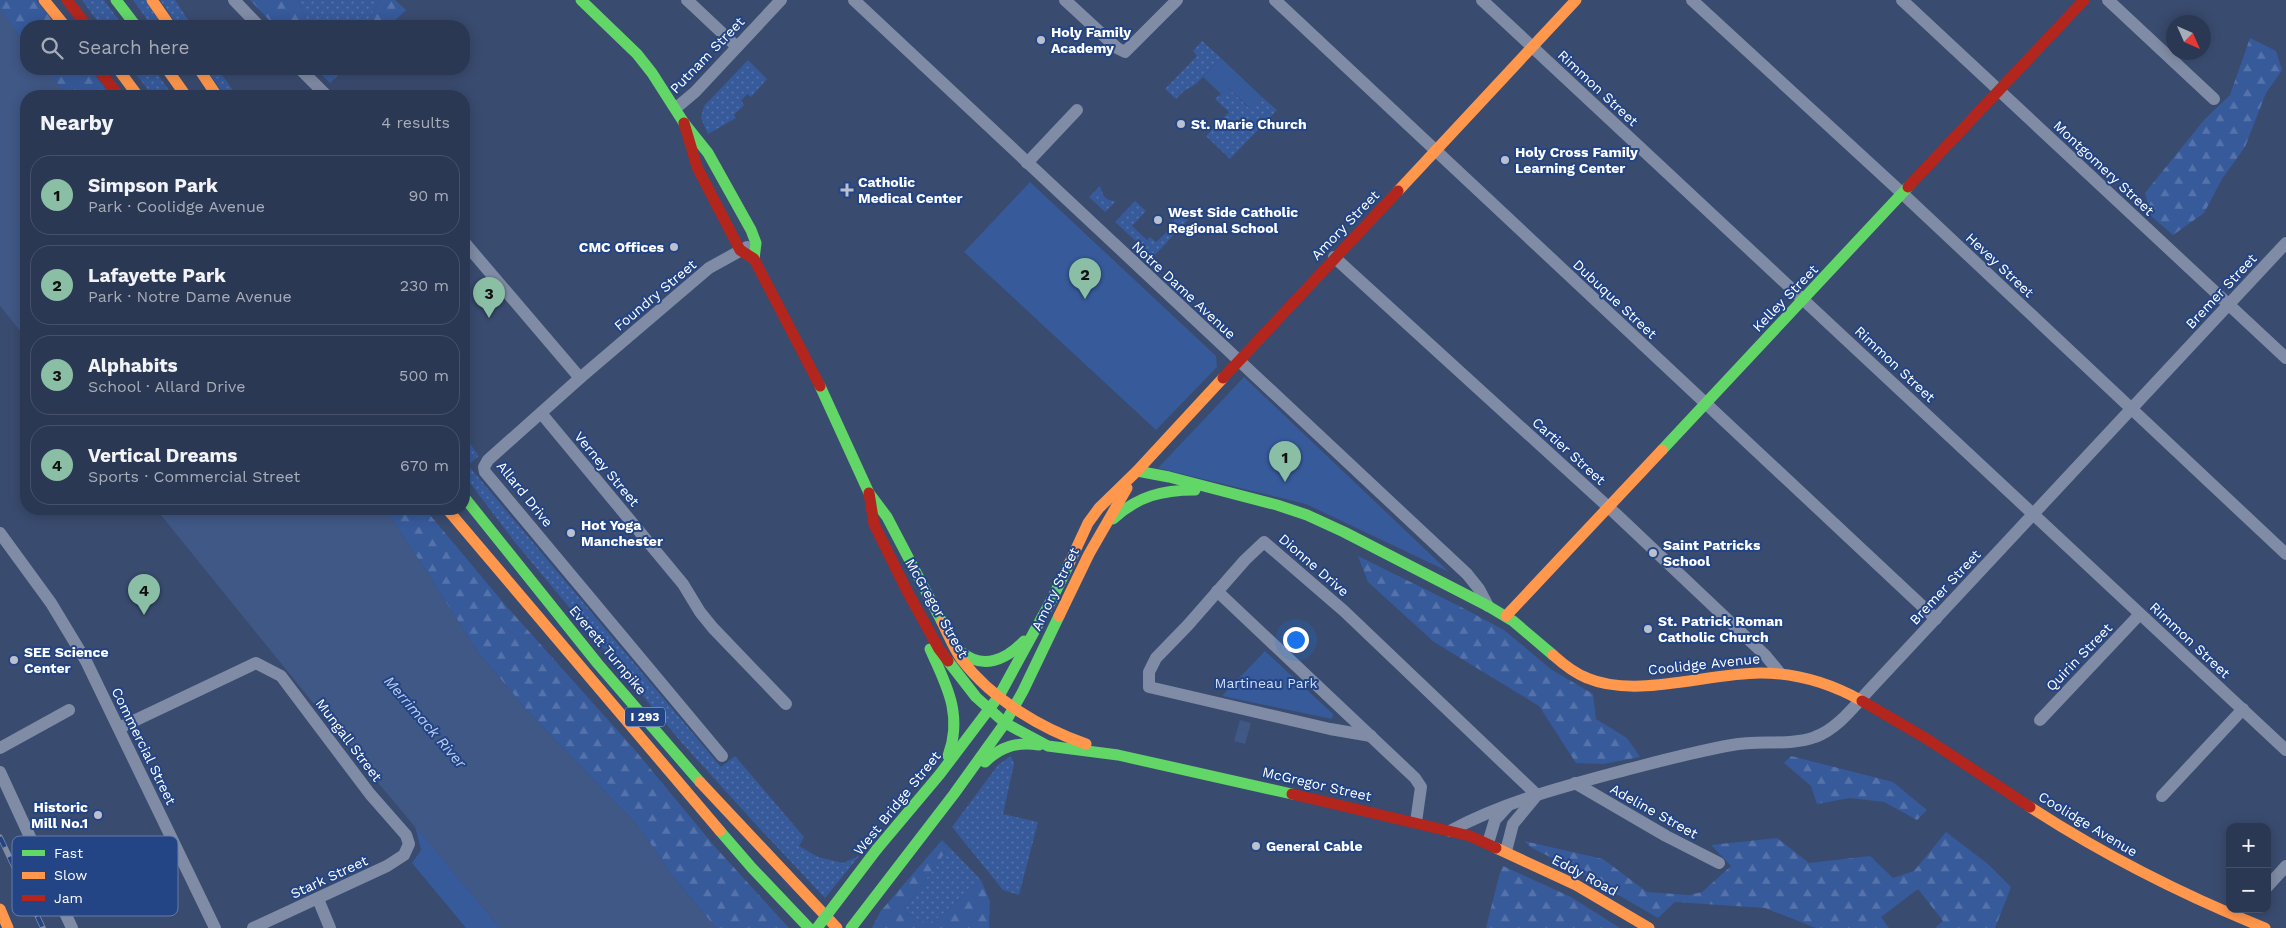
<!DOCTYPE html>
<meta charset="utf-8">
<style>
:root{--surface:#2b3853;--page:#37435d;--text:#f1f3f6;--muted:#a6acb8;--line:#47526a;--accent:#8abfa5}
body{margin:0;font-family:"Work Sans",sans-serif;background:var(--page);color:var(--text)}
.controls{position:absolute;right:15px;bottom:15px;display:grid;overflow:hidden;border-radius:10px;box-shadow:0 2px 12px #0003}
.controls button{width:45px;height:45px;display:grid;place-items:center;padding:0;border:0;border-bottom:1px solid var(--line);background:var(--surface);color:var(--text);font:25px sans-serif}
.compass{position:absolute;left:2166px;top:15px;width:45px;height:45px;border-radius:50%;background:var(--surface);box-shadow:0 2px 12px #0003;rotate:135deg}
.you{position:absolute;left:1295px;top:639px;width:18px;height:18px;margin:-12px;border:4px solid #fff;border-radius:50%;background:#1a73e8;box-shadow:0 0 0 8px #1a73e833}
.badge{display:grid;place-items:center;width:32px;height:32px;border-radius:50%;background:var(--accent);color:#111;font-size:16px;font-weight:700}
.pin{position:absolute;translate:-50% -41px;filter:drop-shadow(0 1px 2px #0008)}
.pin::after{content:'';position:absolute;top:26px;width:18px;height:15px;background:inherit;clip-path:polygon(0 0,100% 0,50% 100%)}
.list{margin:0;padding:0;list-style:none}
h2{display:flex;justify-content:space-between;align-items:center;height:65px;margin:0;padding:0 20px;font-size:21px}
h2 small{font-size:16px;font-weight:400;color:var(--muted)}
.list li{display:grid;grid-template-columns:32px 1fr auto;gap:15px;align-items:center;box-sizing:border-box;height:80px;margin:0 10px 10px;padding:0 10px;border:1px solid var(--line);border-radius:20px}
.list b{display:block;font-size:19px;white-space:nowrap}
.list p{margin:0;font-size:16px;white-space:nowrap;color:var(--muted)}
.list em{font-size:16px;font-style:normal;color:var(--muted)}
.icon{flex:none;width:28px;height:28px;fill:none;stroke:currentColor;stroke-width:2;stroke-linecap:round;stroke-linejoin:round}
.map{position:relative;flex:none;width:2286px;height:928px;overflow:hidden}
.search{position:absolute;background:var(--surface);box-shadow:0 2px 12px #0003;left:20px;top:20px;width:450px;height:55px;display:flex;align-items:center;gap:12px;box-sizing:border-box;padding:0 18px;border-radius:20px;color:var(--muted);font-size:19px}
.panel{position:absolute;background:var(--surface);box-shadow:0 2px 12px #0003;left:20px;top:90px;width:450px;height:425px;border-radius:20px}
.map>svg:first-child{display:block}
.grass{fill:url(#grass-dots)}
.forest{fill:url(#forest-firs)}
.park{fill:#375a9b}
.water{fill:#405886}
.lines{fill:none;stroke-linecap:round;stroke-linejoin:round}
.street{stroke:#808ca5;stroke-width:12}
.fast{stroke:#63d668;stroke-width:11}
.slow{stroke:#ff974d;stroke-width:11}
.jam{stroke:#b3261e;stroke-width:11}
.rail-casing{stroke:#808ca4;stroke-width:5.5}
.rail{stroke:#234485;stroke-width:4;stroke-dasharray:11;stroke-linecap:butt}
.fast-bridge{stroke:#63d668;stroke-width:11}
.poi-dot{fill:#bac0cd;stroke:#234485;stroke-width:2}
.labels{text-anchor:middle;stroke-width:4;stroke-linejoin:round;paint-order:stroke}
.shield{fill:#234485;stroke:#bdc7da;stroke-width:1}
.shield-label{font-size:12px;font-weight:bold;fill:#fff}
.poi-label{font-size:14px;font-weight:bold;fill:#fff;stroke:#234485;text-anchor:start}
.street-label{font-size:14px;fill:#fff;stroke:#234485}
.park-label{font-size:14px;fill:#d0ddf7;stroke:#234485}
.water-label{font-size:15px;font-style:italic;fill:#b7ccf0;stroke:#234485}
.key{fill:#234485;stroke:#657caa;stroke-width:1}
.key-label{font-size:14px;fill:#fff}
</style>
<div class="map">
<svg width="2286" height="928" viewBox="0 0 2286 928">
<defs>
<pattern id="grass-dots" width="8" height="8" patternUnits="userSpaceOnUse" patternTransform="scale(1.25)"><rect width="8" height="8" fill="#375a9b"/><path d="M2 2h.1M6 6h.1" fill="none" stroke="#5573aa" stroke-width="1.8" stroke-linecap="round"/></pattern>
<pattern id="forest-firs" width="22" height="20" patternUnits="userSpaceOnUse" patternTransform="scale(1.25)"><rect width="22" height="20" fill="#375a9b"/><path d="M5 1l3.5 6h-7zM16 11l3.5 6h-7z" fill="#5573aa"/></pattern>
</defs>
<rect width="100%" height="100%" fill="#394b6f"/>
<g class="grass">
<path d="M 82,0 L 104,0 L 123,26 L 101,26 Z"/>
<path d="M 133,0 L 146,0 L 162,26 L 152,26 Z"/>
<path d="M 160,0 L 175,0 L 192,26 L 178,26 Z"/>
<path d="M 298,0 L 380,0 L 365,26 L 314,26 L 309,24 Z"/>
<path d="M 1202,41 L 1221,58 L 1196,84 L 1184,91 L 1176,99 L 1165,89 L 1197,56 L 1193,51 Z"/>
<path d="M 748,60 L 767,79 L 751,97 L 747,94 L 741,101 L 744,105 L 734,115 L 736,118 L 708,134 L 701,118 L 704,106 Z"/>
<path d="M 132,69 L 154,69 L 173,96 L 153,96 Z"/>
<path d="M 206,69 L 218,69 L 237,96 L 225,96 Z"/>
<path d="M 1228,88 L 1249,108 L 1261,96 L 1277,110 L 1230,159 L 1206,136 L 1229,112 L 1215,99 Z"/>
<path d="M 1100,186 C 1103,196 1105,201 1116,201 L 1105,212 L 1089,197 Z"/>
<path d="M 1135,201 L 1146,211 L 1132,226 L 1147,240 L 1150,237 L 1156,242 L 1172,227 L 1174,220 L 1180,213 L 1188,220 L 1153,257 L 1115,222 Z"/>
<path d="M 464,435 L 479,456 L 468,465 L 721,767 L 735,756 L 804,837 L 799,846 L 818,857 L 843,863 L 859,856 L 825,898 L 760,829 L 682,743 L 514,541 L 464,475 Z"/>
<path d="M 1011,756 L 1014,764 L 1003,814 L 1038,822 L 1019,895 L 1003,890 L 952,827 L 998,765 Z"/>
<path d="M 949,847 L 981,880 L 929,926 L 903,911 Z"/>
</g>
<g class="forest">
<path d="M 0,0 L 36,0 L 57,26 L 26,26 L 26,44 L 0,10 Z"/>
<path d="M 250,0 L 298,0 L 309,23 L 314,26 L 275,26 Z"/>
<path d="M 380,0 L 395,0 L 406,10 L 389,26 L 365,26 Z"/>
<path d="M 2250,38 L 2276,51 L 2282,70 L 2266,93 L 2245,147 L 2222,179 L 2204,213 L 2173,235 L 2151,216 L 2145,193 L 2204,120 L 2230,95 Z"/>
<path d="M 45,69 L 90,69 L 112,96 L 67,96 Z"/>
<path d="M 316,69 L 345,69 L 330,83 Z"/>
<path d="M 386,509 L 425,509 L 507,607 L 634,749 L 716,848 L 789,928 L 716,928 L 674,878 L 639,827 L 530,714 L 478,652 Z"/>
<path d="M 1358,556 L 1461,607 L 1504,630 L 1552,670 L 1593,694 L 1596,719 L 1627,738 L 1640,757 L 1603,764 L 1576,763 L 1539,706 L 1434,642 L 1368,582 Z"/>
<path d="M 1791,756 L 1893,782 L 1927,810 L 1917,820 L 1884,802 L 1850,798 L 1817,804 L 1811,786 L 1784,763 Z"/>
<path d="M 1946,832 L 1988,864 L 2011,887 L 1995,928 L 1935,928 L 1943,921 L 1918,889 L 1881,917 L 1889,928 L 1816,928 L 1765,908 L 1675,902 L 1658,918 L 1572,868 L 1532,848 L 1524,841 L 1603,859 L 1647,892 L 1689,895 L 1702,892 L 1731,866 L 1711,845 L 1777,838 L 1809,863 L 1870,856 L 1893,878 L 1914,871 Z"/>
<path d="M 942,840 L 949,847 L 903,911 L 929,926 L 981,880 L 990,901 L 989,928 L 872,928 L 880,912 Z"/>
<path d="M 1503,866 L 1571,897 L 1620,928 L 1486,928 L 1499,876 Z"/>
</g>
<g class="park">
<path d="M 1221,58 L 1261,96 L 1250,108 L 1228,88 L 1222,95 L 1203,77 Z"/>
<path d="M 1030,182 L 1216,356 L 1217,367 L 1156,430 L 964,252 Z"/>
<path d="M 1244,377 L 1449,572 L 1306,504 L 1158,468 Z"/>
<path d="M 1265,651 L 1333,714 L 1332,719 L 1222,696 Z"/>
<path d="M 415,826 L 500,928 L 466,928 L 412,863 L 421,850 Z"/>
</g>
<g class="water">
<path d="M 0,9 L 26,44 L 26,69 L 46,69 L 67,96 L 26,96 L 26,338 L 0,306 Z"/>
<path d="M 156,509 L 386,509 L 478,652 L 530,714 L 639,827 L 674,878 L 716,928 L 500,928 L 374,778 Z"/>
<path d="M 1240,720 L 1251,723 L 1245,744 L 1234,741 Z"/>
</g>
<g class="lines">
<g class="street">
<path d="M 234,0 L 259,26"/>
<path d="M 687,0 L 737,47"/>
<path d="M 854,0 L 1467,574 L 1479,589 L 1488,606"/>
<path d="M 1065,0 L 1117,48 L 1125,52 L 1177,0"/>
<path d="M 1275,0 L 1936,619"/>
<path d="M 1482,0 L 2286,750"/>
<path d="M 1692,0 L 1903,194 L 2286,554"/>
<path d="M 1902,0 L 2286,358"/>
<path d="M 2108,0 L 2214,99"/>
<path d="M 300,69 L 327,96"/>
<path d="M 676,108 L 695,92 L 781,0"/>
<path d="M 1027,163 L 1077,110"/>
<path d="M 464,242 L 580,378 L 488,460 L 484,467 L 485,472 L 722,756"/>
<path d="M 1334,257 L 1617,515 L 1765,655 L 1779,672"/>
<path d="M 580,378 L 709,268 L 747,247"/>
<path d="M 541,413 L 683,584 L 700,612 L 713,628 L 786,704"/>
<path d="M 0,533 L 51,603 L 86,661 L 215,928"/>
<path d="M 1217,591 L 1415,778 L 1421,787 L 1416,822"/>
<path d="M 2040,720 L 2140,614"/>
<path d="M 119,728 L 256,663 L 281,676 L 370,794 L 406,835 L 409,844 L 404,855 L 387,866 L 253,928"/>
<path d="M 1371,736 L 1330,729 L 1149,687 L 1149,672 L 1156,658 L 1188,625 L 1245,560 L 1264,542 L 1344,611 L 1537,795"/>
<path d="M 0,748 L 69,710"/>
<path d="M 0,772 L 72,928"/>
<path d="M 1575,783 L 1666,836 L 1719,863"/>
<path d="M 2162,796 L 2243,709"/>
<path d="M 1450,831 C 1502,803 1558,788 1614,773 C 1653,763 1692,752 1732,745 C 1758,740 1791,746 1815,737 C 1838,729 1855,705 1871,688 L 2286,243"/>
<path d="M 1488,843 L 1495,820 L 1507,807"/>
<path d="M 1506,851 L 1513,824 L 1537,795"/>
<path d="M 2267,887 L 2286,866"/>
<path d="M 318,899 L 330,928"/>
</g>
<g class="fast">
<path d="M 116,0 L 136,26"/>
<path d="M 581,0 L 637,54 L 652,73 L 684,123 L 708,153 L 751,230 L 756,243 L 754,259"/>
<path d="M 820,386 L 869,493 L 887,517 L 942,622"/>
<path d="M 1662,450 L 1908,187"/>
<path d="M 1137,471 L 1169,477 L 1277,505 L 1307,515 L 1344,532 L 1488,606 L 1513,621 L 1553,655"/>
<path d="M 464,497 L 598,664 L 700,782"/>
<path d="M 1113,519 C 1138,496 1162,490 1195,490"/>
<path d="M 930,649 C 947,686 963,715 948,756"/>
<path d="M 961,652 C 983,670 1006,660 1024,641"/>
<path d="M 948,661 L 976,697 L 1005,723 L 1048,746 L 1118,755 L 1292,794"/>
<path d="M 985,762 C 1001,746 1017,742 1039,745"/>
<path d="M 720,831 L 752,868 L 809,928"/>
<path d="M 877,849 L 940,774 L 999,696 L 1052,599 L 1069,564"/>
<path d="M 851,928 L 954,794 L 1005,723 L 1023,691 L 1059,616"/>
</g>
<g class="slow">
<path d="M 44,0 L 65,26"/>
<path d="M 152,0 L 170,26"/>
<path d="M 118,69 L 138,96"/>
<path d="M 167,69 L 186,96"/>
<path d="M 199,69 L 217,96"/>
<path d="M 1398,191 L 1576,0"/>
<path d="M 447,509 L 720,831"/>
<path d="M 1069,564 L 1088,523 L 1099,508 L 1137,471 L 1223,378"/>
<path d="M 1059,616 L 1089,554 L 1127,488"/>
<path d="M 1506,616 L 1662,450"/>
<path d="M 942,622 C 948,634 954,649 962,660 C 992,699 1040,728 1086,744"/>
<path d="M 1553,655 C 1563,664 1574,673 1587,678 C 1636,699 1708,673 1760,673 C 1797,673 1830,683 1862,701"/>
<path d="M 700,782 L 837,928"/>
<path d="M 2030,807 C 2104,855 2183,895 2265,928"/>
<path d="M 1496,848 L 1576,885 L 1649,928"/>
<path d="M 0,909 L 8,928"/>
</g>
<g class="jam">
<path d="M 67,0 L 87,26"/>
<path d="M 98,69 L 119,96"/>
<path d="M 684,123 L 697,167 L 740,250 L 754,259 L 820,386"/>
<path d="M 1908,187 L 2084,0"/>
<path d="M 1223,378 L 1398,191"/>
<path d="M 869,493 L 874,524 L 907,591 L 939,649 L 948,661"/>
<path d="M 1862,701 L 1927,739 L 2030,807"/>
<path d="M 1292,794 L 1470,836 L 1496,848"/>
</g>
<defs>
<path id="rail" d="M 0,837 L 43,928"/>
</defs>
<use href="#rail" class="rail-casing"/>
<use href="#rail" class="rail"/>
<path class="fast-bridge" d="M 817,928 L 877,849"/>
</g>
<g class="poi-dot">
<circle cx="1041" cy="40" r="5"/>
<circle cx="1181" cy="124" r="5"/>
<circle cx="1505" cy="160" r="5"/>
<path d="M844.5 182.5h5v5h5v5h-5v5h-5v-5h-5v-5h5z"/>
<circle cx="1158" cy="220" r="5"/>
<circle cx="674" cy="247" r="5"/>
<circle cx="571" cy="533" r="5"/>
<circle cx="1653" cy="553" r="5"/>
<circle cx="1648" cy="629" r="5"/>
<circle cx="14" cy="660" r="5"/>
<circle cx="98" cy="815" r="5"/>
<circle cx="1256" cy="846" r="5"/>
</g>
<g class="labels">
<rect class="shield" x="625" y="707.5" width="40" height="19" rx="4"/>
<g class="shield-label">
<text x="645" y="721">I 293</text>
</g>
<g class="poi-label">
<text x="1051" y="37">Holy Family<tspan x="1051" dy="16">Academy</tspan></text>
<text x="1191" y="129">St. Marie Church</text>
<text x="1515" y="157">Holy Cross Family<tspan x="1515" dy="16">Learning Center</tspan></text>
<text x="858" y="187">Catholic<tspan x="858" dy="16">Medical Center</tspan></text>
<text x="1168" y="217">West Side Catholic<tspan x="1168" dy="16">Regional School</tspan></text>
<text x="664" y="252" text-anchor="end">CMC Offices</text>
<text x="581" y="530">Hot Yoga<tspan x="581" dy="16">Manchester</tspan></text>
<text x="1663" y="550">Saint Patricks<tspan x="1663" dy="16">School</tspan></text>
<text x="1658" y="626">St. Patrick Roman<tspan x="1658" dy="16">Catholic Church</tspan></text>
<text x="24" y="657">SEE Science<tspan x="24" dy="16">Center</tspan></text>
<text x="88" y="812" text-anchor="end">Historic<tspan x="88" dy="16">Mill No.1</tspan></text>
<text x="1266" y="851">General Cable</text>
</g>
<g class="street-label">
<text transform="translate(707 55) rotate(-46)" y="5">Putnam Street</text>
<text transform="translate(1598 88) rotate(43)" y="5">Rimmon Street</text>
<text transform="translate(2104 168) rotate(43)" y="5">Montgomery Street</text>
<text transform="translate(1345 225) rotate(-46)" y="5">Amory Street</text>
<text transform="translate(2000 265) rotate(43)" y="5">Hevey Street</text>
<text transform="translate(1184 290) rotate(43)" y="5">Notre Dame Avenue</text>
<text transform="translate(2221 291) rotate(-47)" y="5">Bremer Street</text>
<text transform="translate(655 295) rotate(-40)" y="5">Foundry Street</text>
<text transform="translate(1785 298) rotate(-46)" y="5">Kelley Street</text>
<text transform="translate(1615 299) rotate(43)" y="5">Dubuque Street</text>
<text transform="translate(1895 364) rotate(43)" y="5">Rimmon Street</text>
<text transform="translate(1569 451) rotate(42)" y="5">Cartier Street</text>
<text transform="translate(607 469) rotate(50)" y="5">Verney Street</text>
<text transform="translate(525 494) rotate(51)" y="5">Allard Drive</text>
<text transform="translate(1314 565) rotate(41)" y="5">Dionne Drive</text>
<text transform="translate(1945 587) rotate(-47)" y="5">Bremer Street</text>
<text transform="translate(1055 589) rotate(-64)" y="5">Amory Street</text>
<text transform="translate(937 608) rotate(60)" y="5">McGregor Street</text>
<text transform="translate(2190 640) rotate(43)" y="5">Rimmon Street</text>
<text transform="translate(608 650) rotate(50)" y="5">Everett Turnpike</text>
<text transform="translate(2079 657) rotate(-46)" y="5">Quirin Street</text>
<text transform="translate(1704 664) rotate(-6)" y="5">Coolidge Avenue</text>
<text transform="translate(349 740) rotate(53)" y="5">Mungall Street</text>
<text transform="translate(144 746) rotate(64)" y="5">Commercial Street</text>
<text transform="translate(1317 784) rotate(13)" y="5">McGregor Street</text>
<text transform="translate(897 803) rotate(-51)" y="5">West Bridge Street</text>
<text transform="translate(1654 811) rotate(29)" y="5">Adeline Street</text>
<text transform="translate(2088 824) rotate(31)" y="5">Coolidge Avenue</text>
<text transform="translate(1585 875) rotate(28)" y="5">Eddy Road</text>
<text transform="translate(329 877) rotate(-25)" y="5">Stark Street</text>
</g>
<g class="park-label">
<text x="1266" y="688">Martineau Park</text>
</g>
<g class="water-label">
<text transform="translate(425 722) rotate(49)" y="5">Merrimack River</text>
</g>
</g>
<rect x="12" y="836" width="166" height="80" rx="8" class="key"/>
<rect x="22" y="850" width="23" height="6" fill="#63d668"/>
<rect x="22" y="872" width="23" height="7" fill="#ff974d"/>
<rect x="22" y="895" width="23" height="6" fill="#b3261e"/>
<g class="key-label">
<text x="54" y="858">Fast</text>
<text x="54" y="880">Slow</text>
<text x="54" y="903">Jam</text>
</g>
</svg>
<div class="controls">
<button>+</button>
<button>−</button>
</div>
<svg class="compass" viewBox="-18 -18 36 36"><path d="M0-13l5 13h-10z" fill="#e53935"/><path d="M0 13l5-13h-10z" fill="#a6acb8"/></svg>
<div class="you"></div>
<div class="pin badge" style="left:1285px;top:482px">1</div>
<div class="pin badge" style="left:1085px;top:299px">2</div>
<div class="pin badge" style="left:489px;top:318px">3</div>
<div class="pin badge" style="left:144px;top:615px">4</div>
<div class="search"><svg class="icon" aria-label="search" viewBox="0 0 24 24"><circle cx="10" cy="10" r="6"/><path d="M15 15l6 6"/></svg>Search here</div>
<section class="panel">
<h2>Nearby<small>4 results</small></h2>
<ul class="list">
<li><span class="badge">1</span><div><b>Simpson Park</b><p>Park · Coolidge Avenue</p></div><em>90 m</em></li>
<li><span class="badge">2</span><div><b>Lafayette Park</b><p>Park · Notre Dame Avenue</p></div><em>230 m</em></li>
<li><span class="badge">3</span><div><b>Alphabits</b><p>School · Allard Drive</p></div><em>500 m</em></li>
<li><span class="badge">4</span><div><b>Vertical Dreams</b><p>Sports · Commercial Street</p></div><em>670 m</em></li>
</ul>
</section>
</div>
